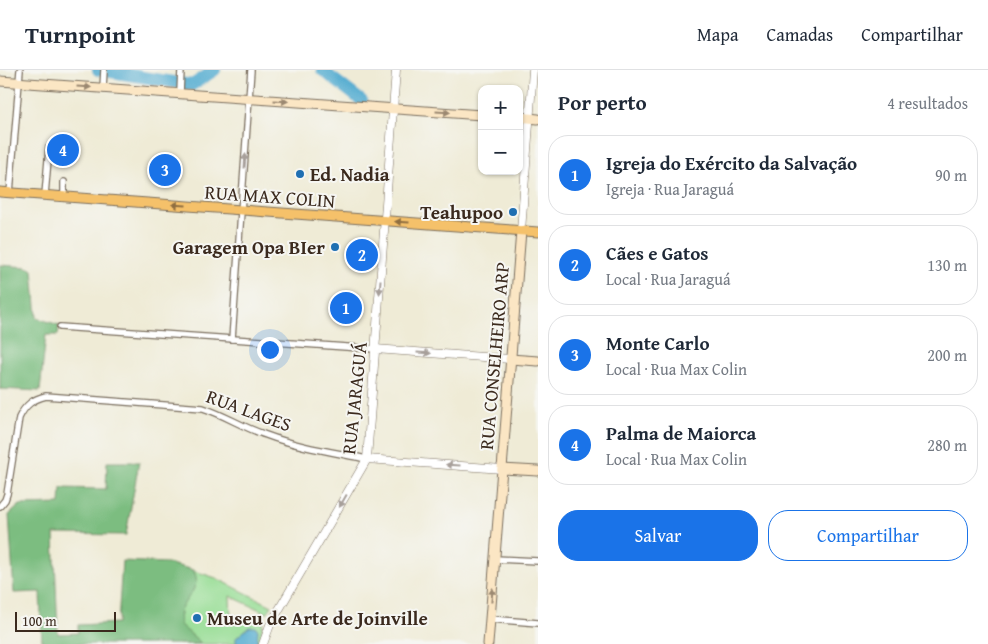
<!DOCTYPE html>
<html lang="pt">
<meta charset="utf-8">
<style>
:root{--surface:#fff;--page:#f2f2f3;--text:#1f2937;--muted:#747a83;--line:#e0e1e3;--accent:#1a73e8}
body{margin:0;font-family:"Gentium Book Plus",serif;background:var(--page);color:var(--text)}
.controls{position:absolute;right:15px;top:15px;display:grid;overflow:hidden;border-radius:10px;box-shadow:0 1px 4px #0004}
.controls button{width:45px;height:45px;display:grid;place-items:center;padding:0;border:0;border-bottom:1px solid var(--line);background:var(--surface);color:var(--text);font:25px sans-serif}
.scale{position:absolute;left:15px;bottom:12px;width:101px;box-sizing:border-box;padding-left:5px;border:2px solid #3b2a1e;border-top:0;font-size:14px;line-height:18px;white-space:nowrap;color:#3b2a1e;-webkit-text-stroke:4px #f6f6f2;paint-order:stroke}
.you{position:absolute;left:269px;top:279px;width:18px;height:18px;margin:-12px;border:4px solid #fff;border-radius:50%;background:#1a73e8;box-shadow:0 0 0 8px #1a73e833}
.badge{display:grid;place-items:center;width:32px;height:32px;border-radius:50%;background:var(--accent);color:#fff;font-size:16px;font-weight:700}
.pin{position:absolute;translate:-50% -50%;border:2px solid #fff;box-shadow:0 1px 5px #0006}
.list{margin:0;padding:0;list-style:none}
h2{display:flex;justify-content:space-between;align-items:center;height:65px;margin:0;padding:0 20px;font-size:21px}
h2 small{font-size:16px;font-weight:400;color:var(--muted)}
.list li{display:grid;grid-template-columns:32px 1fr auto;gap:15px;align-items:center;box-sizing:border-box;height:80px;margin:0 10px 10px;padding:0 10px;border:1px solid var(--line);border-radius:20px}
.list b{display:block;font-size:19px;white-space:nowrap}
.list p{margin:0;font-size:16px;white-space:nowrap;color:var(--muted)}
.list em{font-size:16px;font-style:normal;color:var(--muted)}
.actions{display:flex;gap:10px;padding:15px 20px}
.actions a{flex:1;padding:11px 0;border:1px solid var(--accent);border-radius:20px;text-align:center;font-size:18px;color:var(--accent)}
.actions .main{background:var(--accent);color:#fff}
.map{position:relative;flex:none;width:538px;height:574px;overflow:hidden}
header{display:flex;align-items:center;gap:30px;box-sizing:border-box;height:70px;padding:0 25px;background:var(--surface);border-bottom:1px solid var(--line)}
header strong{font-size:24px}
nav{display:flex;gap:28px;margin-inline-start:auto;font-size:18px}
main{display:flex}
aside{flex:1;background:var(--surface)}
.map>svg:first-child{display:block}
.green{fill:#9ade97;stroke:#6a845a}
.forest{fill:#7bbd80;stroke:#5b744f}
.water{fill:#53acd0;stroke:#476b77}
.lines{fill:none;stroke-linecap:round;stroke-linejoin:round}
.river{stroke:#53acd0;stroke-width:12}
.minor-casing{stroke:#7a6e5e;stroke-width:8}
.tertiary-casing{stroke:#7a6e5e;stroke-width:9}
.secondary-casing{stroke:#7a6e5e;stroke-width:11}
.primary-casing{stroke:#7a6e5e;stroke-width:11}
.minor{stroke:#fff;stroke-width:5.5}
.tertiary{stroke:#fff;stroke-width:8}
.secondary{stroke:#fbe6c4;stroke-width:9}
.primary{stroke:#f5c16b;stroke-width:9}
.oneway{fill:#9b8871}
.oneway2{fill:#a79f9a}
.oneway3{fill:#8f6e41}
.poi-dot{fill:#1f6fb2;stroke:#f6f6f2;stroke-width:2}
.labels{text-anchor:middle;stroke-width:4;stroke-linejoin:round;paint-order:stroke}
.poi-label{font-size:19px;font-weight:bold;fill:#3b2a1e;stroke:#f6f6f2;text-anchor:start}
.street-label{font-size:19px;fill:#3b2a1e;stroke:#f6f6f2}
</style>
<header>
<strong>Turnpoint</strong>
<nav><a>Mapa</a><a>Camadas</a><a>Compartilhar</a></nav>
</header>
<main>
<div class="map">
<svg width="538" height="574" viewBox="0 0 538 574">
<rect width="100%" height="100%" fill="#f6f6f2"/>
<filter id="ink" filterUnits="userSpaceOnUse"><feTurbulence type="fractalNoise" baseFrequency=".02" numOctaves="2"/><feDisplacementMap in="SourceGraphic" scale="10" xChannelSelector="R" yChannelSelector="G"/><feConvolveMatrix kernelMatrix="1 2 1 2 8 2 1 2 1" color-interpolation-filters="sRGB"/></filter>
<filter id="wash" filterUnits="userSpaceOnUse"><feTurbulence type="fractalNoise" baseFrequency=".0096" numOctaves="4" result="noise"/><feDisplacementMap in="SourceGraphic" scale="20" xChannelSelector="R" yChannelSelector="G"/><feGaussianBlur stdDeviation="1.12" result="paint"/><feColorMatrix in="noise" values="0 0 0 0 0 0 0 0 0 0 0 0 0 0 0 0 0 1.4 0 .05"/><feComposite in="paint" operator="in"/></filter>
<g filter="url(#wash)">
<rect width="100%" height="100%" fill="#efebd6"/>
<path class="green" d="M 182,497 L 216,508 L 272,536 L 267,543 L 230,526 L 231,549 L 263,552 L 260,574 L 179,574 Z"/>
<g class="forest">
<path d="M 0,195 L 27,197 L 33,200 L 37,248 L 59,255 L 58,265 L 46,265 L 40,321 L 0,319 Z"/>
<path d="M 107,392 L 139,392 L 126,465 L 54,464 L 58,564 L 78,563 L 78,555 L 118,553 L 122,491 L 167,493 L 193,500 C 204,516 184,528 180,542 C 179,546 180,551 180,555 L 200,572 L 201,574 L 42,574 L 40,522 L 14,523 L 9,445 L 20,435 L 60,434 L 61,418 L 106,419 Z"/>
</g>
<path class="water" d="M 249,557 L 256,557 L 258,560 L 257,574 L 236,574 L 236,568 Z"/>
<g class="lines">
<g class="river">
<path d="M 98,0 L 192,15 L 215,0"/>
<path d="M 322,0 L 362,31"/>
</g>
</g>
</g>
<g filter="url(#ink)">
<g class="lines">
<defs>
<g id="minor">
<path d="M 103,18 L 104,0"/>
<path d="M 180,23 L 181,0"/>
<path d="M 10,123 L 20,0"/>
<path d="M 45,125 L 49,78 L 54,75"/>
<path d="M 64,127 L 64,112"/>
<path d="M 60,257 L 375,279"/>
<path d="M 232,269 L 251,0"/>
<path d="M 0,436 L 5,430 L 7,424 L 19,348 C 25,335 33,329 46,326 L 203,338 C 225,345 244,358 266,365 C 298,377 333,382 367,389"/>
<path d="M 495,489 L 538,491"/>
<path d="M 490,549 L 538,553"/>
</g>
<g id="tertiary">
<path d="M 521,161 L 533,0"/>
<path d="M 375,279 L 510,289"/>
<path d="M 367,389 L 502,399"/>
<path d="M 263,574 L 270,555 L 367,389 L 396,0"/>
</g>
<g id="secondary">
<path d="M 0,11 L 482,45"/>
<path d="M 519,47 L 538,49"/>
<path d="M 510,289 L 538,291"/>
<path d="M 502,399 L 538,401"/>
<path d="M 488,574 L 521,161"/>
</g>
<path id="primary" d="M 0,122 L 538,162"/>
</defs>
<use href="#minor" class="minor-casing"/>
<use href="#tertiary" class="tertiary-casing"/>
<use href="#secondary" class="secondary-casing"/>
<use href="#primary" class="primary-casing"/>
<use href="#minor" class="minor"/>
<use href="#tertiary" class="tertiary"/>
<use href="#secondary" class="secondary"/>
<use href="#primary" class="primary"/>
</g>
<defs><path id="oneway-solid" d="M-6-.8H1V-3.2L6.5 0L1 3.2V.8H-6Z" transform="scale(1.25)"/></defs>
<g class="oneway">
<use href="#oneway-solid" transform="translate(84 17) rotate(4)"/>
<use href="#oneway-solid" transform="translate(281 31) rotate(4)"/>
<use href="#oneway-solid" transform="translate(443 42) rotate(4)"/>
<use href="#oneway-solid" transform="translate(492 525) rotate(-85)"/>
</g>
<g class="oneway2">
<use href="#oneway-solid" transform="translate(245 91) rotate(-86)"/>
<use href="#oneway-solid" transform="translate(380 217) rotate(94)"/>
<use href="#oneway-solid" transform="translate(424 283) rotate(4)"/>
<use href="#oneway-solid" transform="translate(453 395) rotate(-176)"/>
<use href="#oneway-solid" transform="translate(343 431) rotate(120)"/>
</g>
<g class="oneway3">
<use href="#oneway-solid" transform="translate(179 135) rotate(-176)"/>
<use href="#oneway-solid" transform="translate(402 152) rotate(-176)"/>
</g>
</g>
<g class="poi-dot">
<circle cx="300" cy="104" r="5"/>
<circle cx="513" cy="142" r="5"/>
<circle cx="335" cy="177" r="5"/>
<circle cx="197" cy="548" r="5"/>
</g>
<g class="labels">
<g class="poi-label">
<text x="310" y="111">Ed. Nadia</text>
<text x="503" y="149" text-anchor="end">Teahupoo</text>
<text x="325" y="184" text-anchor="end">Garagem Opa BIer</text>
<text x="207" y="555">Museu de Arte de Joinville</text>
</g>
<g class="street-label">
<text transform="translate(270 126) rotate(4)" y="7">RUA MAX COLIN</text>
<text transform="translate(494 286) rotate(-85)" y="7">RUA CONSELHEIRO ARP</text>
<text transform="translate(354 328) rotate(-84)" y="7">RUA JARAGUÁ</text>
<text transform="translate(249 340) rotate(20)" y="7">RUA LAGES</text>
</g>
</g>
</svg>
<div class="controls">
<button>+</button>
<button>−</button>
</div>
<div class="scale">100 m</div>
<div class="you"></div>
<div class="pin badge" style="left:346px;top:238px">1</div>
<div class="pin badge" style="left:362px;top:185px">2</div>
<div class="pin badge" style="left:165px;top:100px">3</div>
<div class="pin badge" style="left:63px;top:80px">4</div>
</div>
<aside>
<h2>Por perto<small>4 resultados</small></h2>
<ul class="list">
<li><span class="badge">1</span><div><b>Igreja do Exército da Salvação</b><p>Igreja · Rua Jaraguá</p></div><em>90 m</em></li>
<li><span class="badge">2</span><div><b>Cães e Gatos</b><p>Local · Rua Jaraguá</p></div><em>130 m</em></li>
<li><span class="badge">3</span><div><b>Monte Carlo</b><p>Local · Rua Max Colin</p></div><em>200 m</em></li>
<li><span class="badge">4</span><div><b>Palma de Maiorca</b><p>Local · Rua Max Colin</p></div><em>280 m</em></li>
</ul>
<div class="actions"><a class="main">Salvar</a><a>Compartilhar</a></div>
</aside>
</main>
